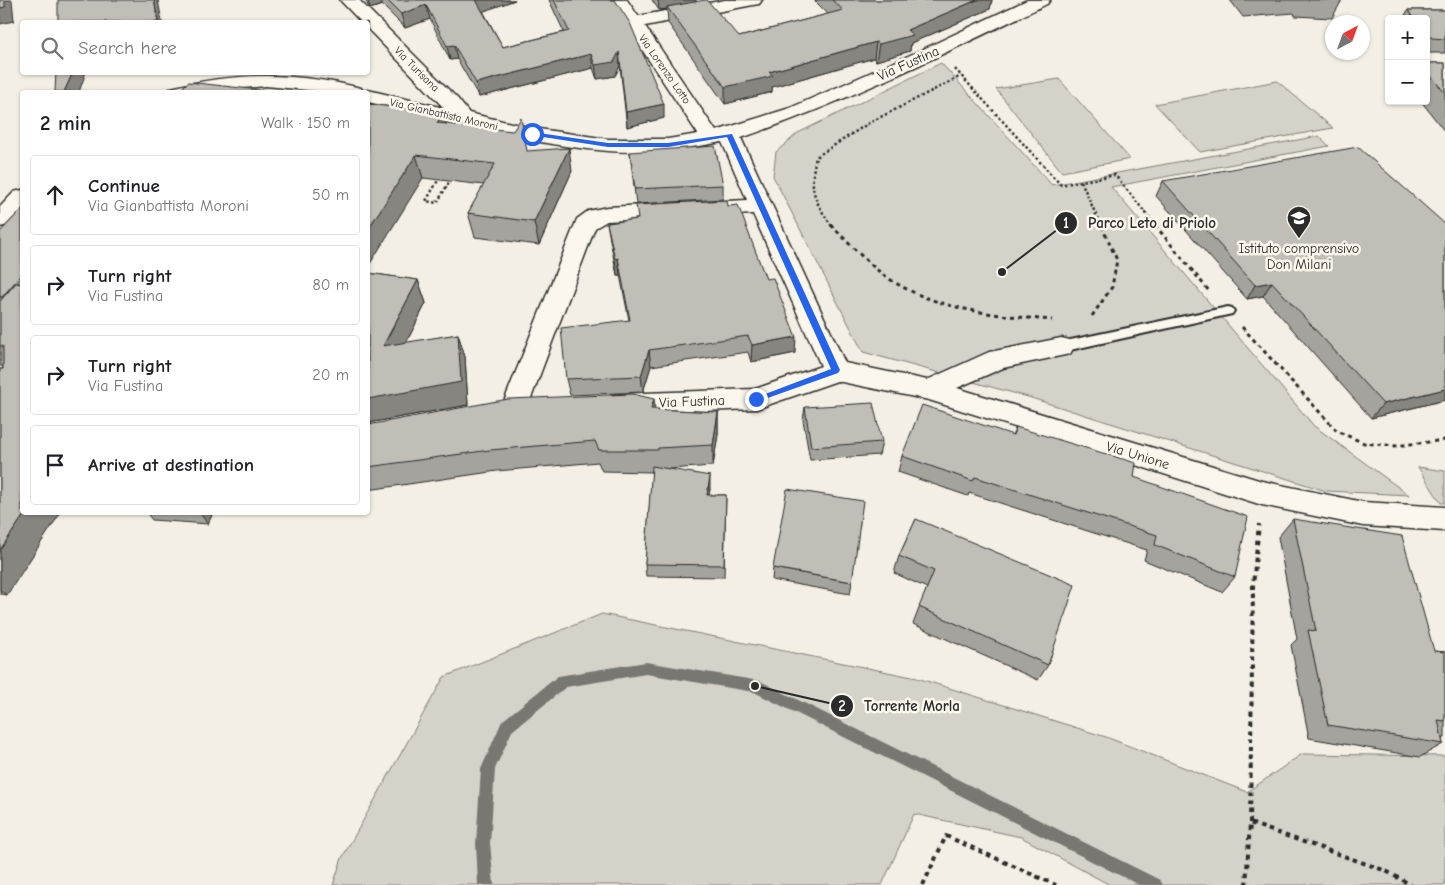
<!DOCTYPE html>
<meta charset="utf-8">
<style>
:root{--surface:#fff;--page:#f2f2f2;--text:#202124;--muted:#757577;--line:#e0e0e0}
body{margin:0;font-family:"Comic Neue",sans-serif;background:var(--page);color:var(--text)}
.controls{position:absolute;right:15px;top:15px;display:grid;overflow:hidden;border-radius:5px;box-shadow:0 1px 4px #0004}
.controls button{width:45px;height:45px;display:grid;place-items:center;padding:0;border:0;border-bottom:1px solid var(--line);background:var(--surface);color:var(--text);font:25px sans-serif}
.compass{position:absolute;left:1325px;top:15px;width:45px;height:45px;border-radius:50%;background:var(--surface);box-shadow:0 1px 4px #0004;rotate:41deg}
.stop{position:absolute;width:15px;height:15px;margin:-11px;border:4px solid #2563eb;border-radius:50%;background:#fff}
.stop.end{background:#2563eb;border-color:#fff;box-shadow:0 1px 5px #0008}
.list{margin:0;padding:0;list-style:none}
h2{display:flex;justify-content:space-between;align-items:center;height:65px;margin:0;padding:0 20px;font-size:21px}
h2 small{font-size:16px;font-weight:400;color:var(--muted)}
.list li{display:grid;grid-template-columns:32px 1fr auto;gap:15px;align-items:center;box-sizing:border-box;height:80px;margin:0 10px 10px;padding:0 10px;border:1px solid var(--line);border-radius:5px}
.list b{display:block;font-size:19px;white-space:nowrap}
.list p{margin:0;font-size:16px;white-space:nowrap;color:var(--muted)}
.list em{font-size:16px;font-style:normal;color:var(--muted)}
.icon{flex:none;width:28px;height:28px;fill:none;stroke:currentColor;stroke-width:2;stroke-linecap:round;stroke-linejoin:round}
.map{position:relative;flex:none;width:1445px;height:885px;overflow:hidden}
.search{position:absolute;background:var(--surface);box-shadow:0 1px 4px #0004;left:20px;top:20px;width:350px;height:55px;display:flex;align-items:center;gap:12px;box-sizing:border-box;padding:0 18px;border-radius:5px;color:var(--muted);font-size:19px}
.panel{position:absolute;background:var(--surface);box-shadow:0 1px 4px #0004;left:20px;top:90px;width:350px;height:425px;border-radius:5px}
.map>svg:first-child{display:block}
.green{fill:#d5d2c9;stroke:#807e7a}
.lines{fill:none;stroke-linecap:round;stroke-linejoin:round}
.stream{fill:#787772;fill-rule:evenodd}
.lane-casing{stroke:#2b2b2b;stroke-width:4}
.street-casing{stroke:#2b2b2b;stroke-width:3}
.path-far2{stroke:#2b2b2b;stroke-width:2.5;stroke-dasharray:2.5 2.5;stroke-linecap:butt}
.path-far1{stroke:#2b2b2b;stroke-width:3;stroke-dasharray:4 4;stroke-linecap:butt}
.path{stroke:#2b2b2b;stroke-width:4;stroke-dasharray:4.5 4.5;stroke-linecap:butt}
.lane{fill:#fbf7ec;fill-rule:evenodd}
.street{fill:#fbf7ec;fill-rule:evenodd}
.wall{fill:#a5a39d;stroke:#2b2b2b}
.shaded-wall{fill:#86857f;stroke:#2b2b2b}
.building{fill:#c0beb6;stroke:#2b2b2b}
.route{fill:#2563eb}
.labels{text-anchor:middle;stroke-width:5;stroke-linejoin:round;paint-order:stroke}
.far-street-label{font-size:11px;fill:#2b2b2b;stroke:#fbf7ec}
.street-label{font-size:14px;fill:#2b2b2b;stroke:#fbf7ec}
.poi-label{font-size:14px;fill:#2b2b2b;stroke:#fbf7ec}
.leader{fill:none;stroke:#2b2b2b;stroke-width:2}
.callout-dot{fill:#2b2b2b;stroke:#fbf7ec;stroke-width:2}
.mark-label{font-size:15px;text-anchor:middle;font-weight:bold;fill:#fff}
.callout-label{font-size:15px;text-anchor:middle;font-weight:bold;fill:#2b2b2b;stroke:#fbf7ec;stroke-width:5;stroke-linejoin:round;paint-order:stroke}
</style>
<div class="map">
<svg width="1445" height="885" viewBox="0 0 1445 885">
<rect width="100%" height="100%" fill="#f3efe4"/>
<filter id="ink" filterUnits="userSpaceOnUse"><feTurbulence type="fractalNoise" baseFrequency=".02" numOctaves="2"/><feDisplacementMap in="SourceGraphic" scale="10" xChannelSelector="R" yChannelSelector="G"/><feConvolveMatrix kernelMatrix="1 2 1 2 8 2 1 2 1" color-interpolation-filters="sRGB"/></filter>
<g filter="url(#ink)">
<g class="green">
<path d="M 941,63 L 1052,185 L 1319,136 L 1329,146 L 1111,187 L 1314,426 L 1409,495 L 1326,491 L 1028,397 L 863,352 L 773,176 L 776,152 L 798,133 Z"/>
<path d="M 1059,79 L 1130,159 L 1062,172 L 996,89 Z"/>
<path d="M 1277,81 L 1333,128 L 1200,152 L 1155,104 Z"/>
<path d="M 1418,467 L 1445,471 L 1445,503 L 1441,503 Z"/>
<path d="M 602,614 L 917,678 L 1106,737 L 1247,792 L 1302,754 L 1445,756 L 1445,885 L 1110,885 L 1021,837 L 914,814 L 882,885 L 333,885 L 342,858 L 444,677 Z"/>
</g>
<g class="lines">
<path class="stream" d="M 646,662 L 760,681 L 1160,880 L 1163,885 L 1139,885 L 754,692 L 646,674 L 566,687 L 512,731 L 495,769 L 490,843 L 494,885 L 478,885 L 476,843 L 481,769 L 502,721 L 558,676 Z"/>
<defs>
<path id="lane" d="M 1228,307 L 1232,308 L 1234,311 L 1232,314 L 1061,352 L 1055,347 L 1061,342 Z"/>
<g id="street">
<path d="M 340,0 L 359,0 L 457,98 L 469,113 L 532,128 L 608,139 L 668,139 L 698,134 L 609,0 L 627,0 L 638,16 L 725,0 L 762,0 L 759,4 L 753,5 L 645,26 L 716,131 L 790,108 L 917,52 L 1027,0 L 1050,0 L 1047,4 C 947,52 847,102 741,138 L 845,363 L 927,380 L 989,352 L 1061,338 L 1070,340 L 1074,347 L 1070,354 L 1003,368 L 957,388 L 1262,481 L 1363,502 L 1445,507 L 1445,531 L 1363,526 L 1262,505 L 929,400 L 837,381 L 756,409 L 617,414 L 608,411 L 604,404 L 608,397 L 617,394 L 755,389 L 821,366 L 753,214 L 607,221 L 595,228 L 527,409 L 523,416 L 514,419 L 505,416 L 501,409 L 577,219 L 588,211 L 607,207 L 747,200 L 722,142 C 684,149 646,154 608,151 C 527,145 447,120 368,102 L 368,92 L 327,92 L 266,86 L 200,92 L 168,92 L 171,88 C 235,72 297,72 361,88 L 363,91 L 368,90 L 444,108 L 368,29 L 368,22 L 361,22 Z"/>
<path d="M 22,190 L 22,210 L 8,225 L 0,227 L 0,207 L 14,192 Z"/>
</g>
</defs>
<use href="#lane" class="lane-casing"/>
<use href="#street" class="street-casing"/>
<g class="path-far2">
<path d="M 955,69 L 1061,185 L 1115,175 L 1156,226"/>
<path d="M 440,177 L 426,201 L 437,203 L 451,179"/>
<path d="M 1081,181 L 1101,226"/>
<path d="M 832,226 C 813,200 809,188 816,157 L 869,123 L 961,76"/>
</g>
<g class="path-far1">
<path d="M 831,225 C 847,241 863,259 881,273 C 930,310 993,315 1052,320"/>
<path d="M 1155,225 L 1209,291"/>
<path d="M 1092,316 L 1112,287 L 1117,260 L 1101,225"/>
<path d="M 1242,327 L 1337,431 L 1364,443 L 1395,446 L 1445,440"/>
</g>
<g class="path">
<path d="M 1250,823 L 1253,586 L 1259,524"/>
<path d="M 923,885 L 946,836 L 1056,885"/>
<path d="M 1246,885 L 1250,823 L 1386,871 L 1411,885"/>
</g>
<use href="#lane" class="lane"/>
<use href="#street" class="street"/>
</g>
<g class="wall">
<path d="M 365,0 L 515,0 L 483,11 L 503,47 L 564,32 L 549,0 L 615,0 L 664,118 L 627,127 L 620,66 L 615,76 L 597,79 L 593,68 L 479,97 L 457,59 L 450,60 L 430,19 L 405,28 L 382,5 L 370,9 Z"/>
<path d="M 652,0 L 696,0 L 696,2 L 739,37 L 828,14 L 814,0 L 992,0 L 990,9 L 911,43 L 910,51 L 876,61 L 874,58 L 772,87 L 772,92 L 725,104 L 668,23 L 667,9 L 659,10 Z"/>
<path d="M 1230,0 L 1342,0 L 1332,18 L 1295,16 L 1294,13 L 1243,17 Z"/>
<path d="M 1408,10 L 1445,10 L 1445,53 L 1426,53 L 1426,19 L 1403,19 Z"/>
<path d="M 1426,63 L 1445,63 L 1445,132 L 1421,101 L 1426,101 Z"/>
<path d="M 368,104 L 443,113 L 446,124 L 527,151 L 572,171 L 539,245 L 475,237 L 468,213 L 484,185 L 423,178 Z"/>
<path d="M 630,152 L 723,185 L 723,199 L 636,204 Z"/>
<path d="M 1163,181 L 1445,224 L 1445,400 L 1371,418 L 1263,296 L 1247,299 L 1156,196 Z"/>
<path d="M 728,206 L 766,279 L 795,353 L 751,362 L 748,352 L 651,366 L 643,392 L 570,395 L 566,379 L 629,320 L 620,275 L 617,275 L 610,240 L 607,223 Z"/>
<path d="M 22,209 L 7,595 L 0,594 L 0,369 L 3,369 L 3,366 L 0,366 L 0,232 Z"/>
<path d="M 368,273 L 418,280 L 426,303 L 406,343 L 458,334 L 465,357 L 468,405 L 368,423 L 368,425 L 655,409 L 718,412 L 718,434 L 713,466 L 668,469 L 710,489 L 709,495 L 726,495 L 724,577 L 646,576 L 645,564 L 652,472 L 602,471 L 598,462 L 497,471 L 368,490 Z"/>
<path d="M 805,407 L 882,442 L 879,455 L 810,460 L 803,420 Z"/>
<path d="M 1016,427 L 1134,477 L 1235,577 L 1222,592 L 1144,560 L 1147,550 L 969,493 L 968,496 L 898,472 L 902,456 L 1012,435 Z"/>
<path d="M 146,512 L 213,512 L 208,524 L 152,520 Z"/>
<path d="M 916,519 L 1048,665 L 1038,680 L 913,624 L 927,588 L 894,573 L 899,556 Z"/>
<path d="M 1293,519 L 1434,651 L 1445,652 L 1445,738 L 1442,738 L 1443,744 L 1420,757 L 1309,738 L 1291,645 L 1297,639 L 1278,537 Z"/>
<path d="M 773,568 L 852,582 L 850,594 L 772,580 Z"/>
</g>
<g class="shaded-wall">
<path d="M 5,0 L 12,0 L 14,21 L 0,24 L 0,8 Z"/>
<path d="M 154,0 L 158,0 L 162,22 L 158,22 Z"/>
<path d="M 368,0 L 381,0 L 382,5 L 370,9 Z"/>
<path d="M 476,0 L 515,0 L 479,13 Z"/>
<path d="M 658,0 L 696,0 L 696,3 L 667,7 L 667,9 L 659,10 Z"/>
<path d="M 977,0 L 992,0 L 990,9 L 911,43 L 910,51 L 876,61 L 879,44 L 907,30 Z"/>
<path d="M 426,5 L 430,19 L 405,28 L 401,14 Z"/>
<path d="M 876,42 L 874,58 L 772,87 L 772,92 L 725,104 L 725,87 L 769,72 Z"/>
<path d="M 454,45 L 457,59 L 450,60 L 447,46 Z"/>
<path d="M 619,52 L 620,66 L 615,76 L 597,79 L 595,65 Z"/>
<path d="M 591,54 L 593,68 L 479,97 L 476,83 Z"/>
<path d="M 73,72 L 86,72 L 79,92 L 64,92 Z"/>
<path d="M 664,104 L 664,118 L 627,127 L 626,112 Z"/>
<path d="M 443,113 L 449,136 L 437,123 Z"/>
<path d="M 569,148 L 572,171 L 539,245 L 534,222 Z"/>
<path d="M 416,155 L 423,178 L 368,267 L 368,229 Z"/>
<path d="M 618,258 L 620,275 L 617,275 L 615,259 Z"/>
<path d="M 22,274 L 22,320 L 2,297 Z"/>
<path d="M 418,280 L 426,303 L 393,369 L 383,346 Z"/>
<path d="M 1272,282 L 1263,296 L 1247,299 L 1255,285 Z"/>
<path d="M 458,334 L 465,357 L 468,405 L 368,423 L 368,428 L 368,399 Z"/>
<path d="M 796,337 L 795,353 L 751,362 L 752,345 Z"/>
<path d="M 649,350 L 651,366 L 643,392 L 641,376 Z"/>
<path d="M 1445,389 L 1445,400 L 1371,418 L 1383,404 Z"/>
<path d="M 654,399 L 656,421 L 651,409 Z"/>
<path d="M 718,412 L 718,434 L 713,466 L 713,445 Z"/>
<path d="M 710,476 L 710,489 L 707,508 L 707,495 Z"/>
<path d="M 26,512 L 61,512 L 7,595 L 0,590 L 0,550 Z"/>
<path d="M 199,512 L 213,512 L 208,524 Z"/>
</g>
<g class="building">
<path d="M 0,0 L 5,0 L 5,7 L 0,8 Z"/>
<path d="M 58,0 L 154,0 L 158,22 L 58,22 Z"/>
<path d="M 387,0 L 476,0 L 503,47 L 569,31 L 554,0 L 615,0 L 630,23 L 664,104 L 626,112 L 619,52 L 614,62 L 595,65 L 591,54 L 476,83 L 454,45 L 447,46 L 426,5 L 401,14 Z"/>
<path d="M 705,0 L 707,0 L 739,37 L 843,10 L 832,0 L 977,0 L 907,30 L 913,35 L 879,44 L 876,42 L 769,72 L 773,76 L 725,87 L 667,7 Z"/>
<path d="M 1408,10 L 1445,10 L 1445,39 L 1432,38 L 1426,32 L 1426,19 L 1415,19 Z"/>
<path d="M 1426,63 L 1445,63 L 1445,93 L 1426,70 Z"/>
<path d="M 56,72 L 73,72 L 64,92 L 55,92 Z"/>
<path d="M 188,82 L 277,92 L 178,92 Z"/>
<path d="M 368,104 L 443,113 L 437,123 L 513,131 L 521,118 L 527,151 L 569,148 L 534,222 L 468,213 L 495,164 L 416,155 L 368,229 Z"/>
<path d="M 715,146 L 723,185 L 635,189 L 630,152 Z"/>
<path d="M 1358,147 L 1445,224 L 1445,389 L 1383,404 L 1272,282 L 1255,285 L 1163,181 Z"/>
<path d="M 727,200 L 728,206 L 738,205 L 766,279 L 773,278 L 796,337 L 752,345 L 748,336 L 649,350 L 641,376 L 566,379 L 561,328 L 630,320 L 618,258 L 615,259 L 607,223 L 638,219 L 636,205 Z"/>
<path d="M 22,209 L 22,274 L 2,297 L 0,297 L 0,232 Z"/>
<path d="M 368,273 L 418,280 L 383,346 L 458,334 L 461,382 L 368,399 Z"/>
<path d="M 16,283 L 22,284 L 22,512 L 26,512 L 0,550 L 0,369 L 3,369 L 3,346 L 0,346 L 0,301 Z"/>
<path d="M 633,394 L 654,399 L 651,409 L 718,412 L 713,445 L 658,448 L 658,450 L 599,450 L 595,441 L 490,450 L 368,467 L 368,425 L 508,399 Z"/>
<path d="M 873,403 L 882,442 L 811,447 L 805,407 Z"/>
<path d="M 922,405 L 1013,435 L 1016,427 L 1136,463 L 1134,477 L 1248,517 L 1235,577 L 1155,545 L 1157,535 L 975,477 L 973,481 L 902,456 Z"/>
<path d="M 652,466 L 710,476 L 707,495 L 726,495 L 724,565 L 645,564 Z"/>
<path d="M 787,489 L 863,501 L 852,582 L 773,568 Z"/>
<path d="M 916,519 L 1075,585 L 1048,665 L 919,607 L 934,571 L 899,556 Z"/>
<path d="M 1293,519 L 1402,536 L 1434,651 L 1445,652 L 1445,721 L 1438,720 L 1443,744 L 1328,725 L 1308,630 L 1316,631 Z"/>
</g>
</g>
<path class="route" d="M 532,132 L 608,143 L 668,143 L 732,134 L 840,370 L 838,373 L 756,402 L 752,399 L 831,369 L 727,137 L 668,147 L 608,147 L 530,135 Z"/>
<defs>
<symbol id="school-pin" viewBox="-11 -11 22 30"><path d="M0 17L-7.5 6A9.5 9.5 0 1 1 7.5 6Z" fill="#2b2b2b" stroke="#fbf7ec"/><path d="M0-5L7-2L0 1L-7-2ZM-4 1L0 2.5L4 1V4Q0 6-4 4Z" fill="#fff"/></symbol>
</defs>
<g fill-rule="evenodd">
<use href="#school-pin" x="1285" y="204" width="28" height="38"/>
</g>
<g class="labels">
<g class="far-street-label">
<text transform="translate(417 69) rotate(45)" y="4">Via Turisana</text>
<text transform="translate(665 69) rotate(55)" y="4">Via Lorenzo Lotto</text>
<text transform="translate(444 114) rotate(13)" y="4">Via Gianbattista Moroni</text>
</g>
<g class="street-label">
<text transform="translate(908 63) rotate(-24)" y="5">Via Fustina</text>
<text transform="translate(692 401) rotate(-2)" y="5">Via Fustina</text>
<text transform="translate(1138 455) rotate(17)" y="5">Via Unione</text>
</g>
<g class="poi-label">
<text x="1299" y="253">Istituto comprensivo<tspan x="1299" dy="16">Don Milani</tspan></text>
</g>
</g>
<path class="leader" d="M1002 272L1066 223M755 686L842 706"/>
<g class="callout-dot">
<circle cx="1002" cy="272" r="5"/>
<circle cx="755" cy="686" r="5"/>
<circle cx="1066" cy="223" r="12"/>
<circle cx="842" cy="706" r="12"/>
</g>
<g class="mark-label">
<text x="1066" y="228">1</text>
<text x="842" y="711">2</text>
</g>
<g class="callout-label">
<text x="1152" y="228">Parco Leto di Priolo</text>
<text x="912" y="711">Torrente Morla</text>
</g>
</svg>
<div class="controls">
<button>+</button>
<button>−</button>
</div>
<svg class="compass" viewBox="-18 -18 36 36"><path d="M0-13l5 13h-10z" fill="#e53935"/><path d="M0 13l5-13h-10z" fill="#757577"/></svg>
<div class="stop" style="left:532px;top:134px"></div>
<div class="stop end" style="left:756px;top:399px"></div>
<div class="search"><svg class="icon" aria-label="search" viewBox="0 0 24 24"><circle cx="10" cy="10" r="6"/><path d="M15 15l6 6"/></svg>Search here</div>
<section class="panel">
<h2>2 min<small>Walk · 150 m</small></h2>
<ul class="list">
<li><svg class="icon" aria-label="ahead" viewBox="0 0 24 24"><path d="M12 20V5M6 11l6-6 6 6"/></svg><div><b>Continue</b><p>Via Gianbattista Moroni</p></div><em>50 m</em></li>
<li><svg class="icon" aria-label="right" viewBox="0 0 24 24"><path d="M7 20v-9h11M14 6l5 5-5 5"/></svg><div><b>Turn right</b><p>Via Fustina</p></div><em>80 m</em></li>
<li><svg class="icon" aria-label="right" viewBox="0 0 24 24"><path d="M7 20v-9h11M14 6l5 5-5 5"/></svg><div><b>Turn right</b><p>Via Fustina</p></div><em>20 m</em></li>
<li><svg class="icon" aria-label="arrive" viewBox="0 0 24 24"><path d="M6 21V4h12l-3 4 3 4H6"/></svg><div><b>Arrive at destination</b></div></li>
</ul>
</section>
</div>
